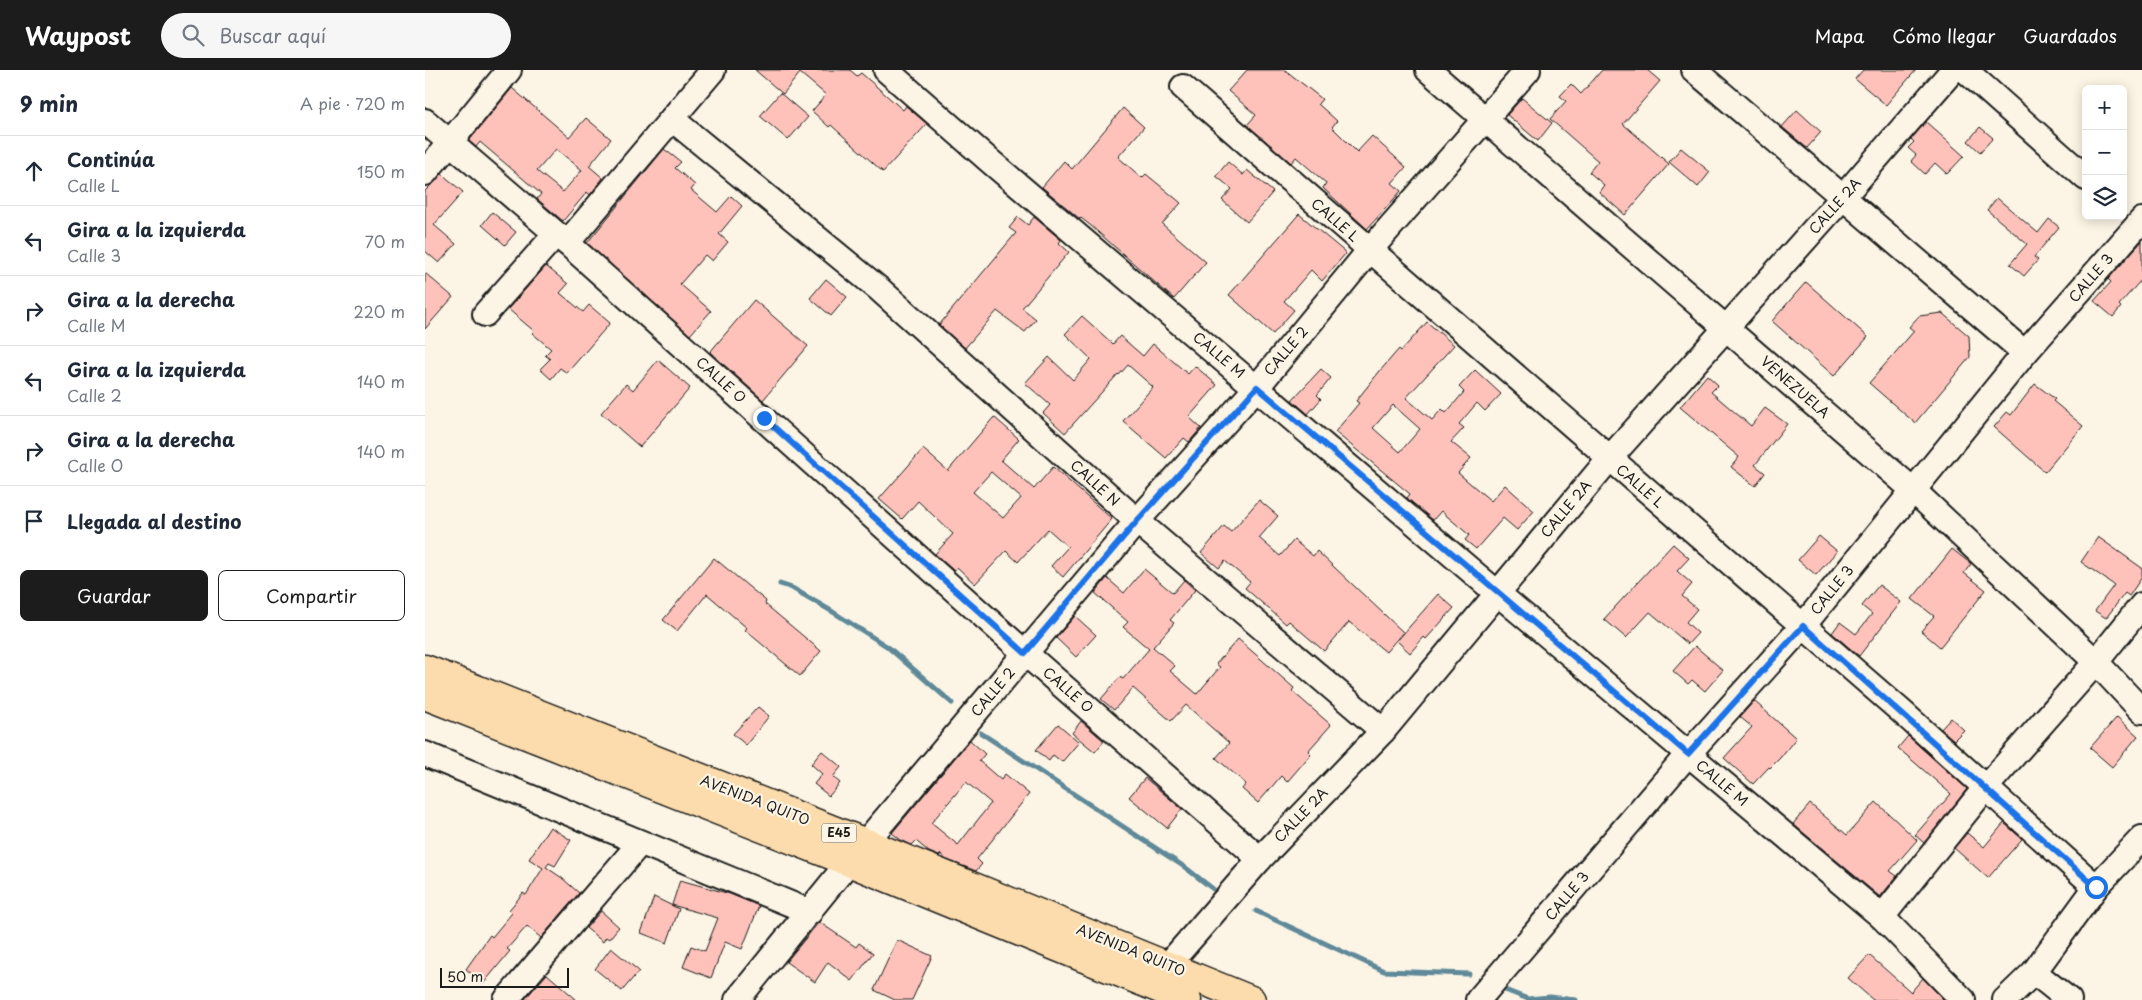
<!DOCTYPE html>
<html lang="es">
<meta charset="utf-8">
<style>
:root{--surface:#fff;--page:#f6f6f7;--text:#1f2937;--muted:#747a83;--line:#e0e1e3;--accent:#1c1c1c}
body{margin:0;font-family:"Playpen Sans",sans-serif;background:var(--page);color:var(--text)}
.controls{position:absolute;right:15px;top:15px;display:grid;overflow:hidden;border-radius:8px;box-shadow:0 2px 12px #0003}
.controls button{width:45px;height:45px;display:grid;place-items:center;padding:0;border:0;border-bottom:1px solid var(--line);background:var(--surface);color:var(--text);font:25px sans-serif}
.scale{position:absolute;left:15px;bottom:12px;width:129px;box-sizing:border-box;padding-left:5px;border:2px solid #1c1c1c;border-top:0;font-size:14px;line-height:18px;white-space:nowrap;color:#1c1c1c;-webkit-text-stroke:4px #fcf5e5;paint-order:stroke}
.stop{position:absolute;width:15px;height:15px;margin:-11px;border:4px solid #1a73e8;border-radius:50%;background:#fff}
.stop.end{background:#1a73e8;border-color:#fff;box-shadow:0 1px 5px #0008}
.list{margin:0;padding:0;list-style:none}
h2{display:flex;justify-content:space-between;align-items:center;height:65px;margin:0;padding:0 20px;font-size:21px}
h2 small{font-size:16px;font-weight:400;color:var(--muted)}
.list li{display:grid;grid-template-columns:32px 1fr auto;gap:15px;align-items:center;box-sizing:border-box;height:70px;padding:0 20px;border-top:1px solid var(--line)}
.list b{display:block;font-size:19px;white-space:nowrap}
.list p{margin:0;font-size:16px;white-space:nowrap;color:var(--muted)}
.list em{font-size:16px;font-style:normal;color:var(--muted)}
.actions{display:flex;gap:10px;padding:15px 20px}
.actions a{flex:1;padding:11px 0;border:1px solid var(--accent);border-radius:8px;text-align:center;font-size:18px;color:var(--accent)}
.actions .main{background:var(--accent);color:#fff}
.icon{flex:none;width:28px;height:28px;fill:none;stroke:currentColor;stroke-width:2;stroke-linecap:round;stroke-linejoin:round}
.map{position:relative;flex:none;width:1717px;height:930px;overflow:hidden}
header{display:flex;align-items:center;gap:30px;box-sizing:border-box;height:70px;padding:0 25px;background:var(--accent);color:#fff}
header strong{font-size:24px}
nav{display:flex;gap:28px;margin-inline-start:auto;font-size:18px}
.search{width:350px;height:45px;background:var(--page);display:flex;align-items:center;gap:12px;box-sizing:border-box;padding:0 18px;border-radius:28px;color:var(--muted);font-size:19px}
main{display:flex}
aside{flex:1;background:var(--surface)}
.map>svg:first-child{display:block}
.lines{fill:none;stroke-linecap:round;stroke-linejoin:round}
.stream{stroke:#5f8999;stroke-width:5}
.building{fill:#fec2bb;stroke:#1c1c1c;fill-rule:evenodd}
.minor-casing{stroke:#1c1c1c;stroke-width:28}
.highway-casing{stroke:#1c1c1c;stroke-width:31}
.minor{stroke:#fcf5e5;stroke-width:24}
.highway{stroke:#fcdcac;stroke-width:28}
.route{stroke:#1a73e8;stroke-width:6}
.labels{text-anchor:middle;stroke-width:4.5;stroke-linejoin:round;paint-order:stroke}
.shield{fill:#fcf5e5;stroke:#5f5d58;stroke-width:1}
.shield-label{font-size:12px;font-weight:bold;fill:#1c1c1c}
.street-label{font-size:14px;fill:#1c1c1c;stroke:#fcf5e5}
</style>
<header>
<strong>Waypost</strong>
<div class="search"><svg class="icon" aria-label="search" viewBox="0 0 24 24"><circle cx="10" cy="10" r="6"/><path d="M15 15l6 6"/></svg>Buscar aquí</div>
<nav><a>Mapa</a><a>Cómo llegar</a><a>Guardados</a></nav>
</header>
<main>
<aside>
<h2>9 min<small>A pie · 720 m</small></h2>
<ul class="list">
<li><svg class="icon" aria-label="ahead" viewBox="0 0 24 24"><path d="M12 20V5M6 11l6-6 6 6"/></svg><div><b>Continúa</b><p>Calle L</p></div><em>150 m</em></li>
<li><svg class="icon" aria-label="left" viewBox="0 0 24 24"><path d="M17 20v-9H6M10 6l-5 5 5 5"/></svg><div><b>Gira a la izquierda</b><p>Calle 3</p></div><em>70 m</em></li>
<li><svg class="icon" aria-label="right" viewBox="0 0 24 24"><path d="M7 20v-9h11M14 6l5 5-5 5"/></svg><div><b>Gira a la derecha</b><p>Calle M</p></div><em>220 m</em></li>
<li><svg class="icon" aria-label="left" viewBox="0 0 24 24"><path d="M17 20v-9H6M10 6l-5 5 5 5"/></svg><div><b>Gira a la izquierda</b><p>Calle 2</p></div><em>140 m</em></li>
<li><svg class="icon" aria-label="right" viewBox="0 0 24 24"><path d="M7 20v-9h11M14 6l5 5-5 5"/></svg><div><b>Gira a la derecha</b><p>Calle O</p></div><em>140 m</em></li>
<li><svg class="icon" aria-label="arrive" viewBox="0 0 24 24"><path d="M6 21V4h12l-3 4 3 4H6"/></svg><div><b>Llegada al destino</b></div></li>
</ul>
<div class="actions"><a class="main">Guardar</a><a>Compartir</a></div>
</aside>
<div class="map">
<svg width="1717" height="930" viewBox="0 0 1717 930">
<rect width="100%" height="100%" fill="#fcf5e5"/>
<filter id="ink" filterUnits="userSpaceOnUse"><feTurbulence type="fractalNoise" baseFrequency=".02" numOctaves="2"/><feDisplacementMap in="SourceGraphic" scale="10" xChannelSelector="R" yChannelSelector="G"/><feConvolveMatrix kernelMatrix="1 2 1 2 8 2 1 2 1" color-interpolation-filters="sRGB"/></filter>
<g filter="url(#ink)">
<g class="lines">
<g class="stream">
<path d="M 355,514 L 367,518 L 408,542 L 463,577 L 527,633"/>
<path d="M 556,663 L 761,798 L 788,819"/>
<path d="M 831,841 L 959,901 L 1044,904"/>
<path d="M 1080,920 L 1103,929 L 1125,927 L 1151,930"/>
</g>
</g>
<g class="building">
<path d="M 330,0 L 425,0 L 432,6 L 436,3 L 478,40 L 481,36 L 502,54 L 458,102 L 406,55 L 404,57 L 387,41 L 401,25 L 375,3 L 358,24 Z"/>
<path d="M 822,0 L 860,0 L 897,29 L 893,34 L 912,51 L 907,57 L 932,82 L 947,66 L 981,97 L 967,113 L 976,121 L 942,159 L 898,118 L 901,113 L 871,87 L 866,93 L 822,55 L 831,45 L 803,21 Z"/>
<path d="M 1177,0 L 1222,0 L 1235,11 L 1198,54 L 1244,94 L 1200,145 L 1174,122 L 1179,115 L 1164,102 L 1173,91 L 1125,49 L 1141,31 L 1135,26 L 1146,14 L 1156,24 Z"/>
<path d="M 1438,0 L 1491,0 L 1461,35 L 1430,9 Z"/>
<path d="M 87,18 L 144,67 L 161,48 L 186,69 L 164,96 L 178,108 L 165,125 L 162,122 L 138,151 L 112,129 L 116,124 L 55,72 L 51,77 L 44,71 ZM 131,79 L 157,100 L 138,122 L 112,101 Z"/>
<path d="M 355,23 L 383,47 L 363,70 L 335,46 Z"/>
<path d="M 1097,28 L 1127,53 L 1113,71 L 1082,45 Z"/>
<path d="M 698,38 L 719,57 L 693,87 L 717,108 L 721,104 L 756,133 L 737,154 L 781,192 L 749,229 L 665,155 L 656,148 L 655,149 L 617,117 L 639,91 L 647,99 Z"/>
<path d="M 1372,40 L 1396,62 L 1382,78 L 1357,57 Z"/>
<path d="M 1501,52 L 1539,86 L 1522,104 L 1510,93 L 1500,104 L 1486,91 L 1491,85 L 1483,78 L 1489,72 L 1486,69 Z"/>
<path d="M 1555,57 L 1568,68 L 1555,82 L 1543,71 Z"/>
<path d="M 1256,78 L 1285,102 L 1273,117 L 1244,92 Z"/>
<path d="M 239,79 L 256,92 L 250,98 L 270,115 L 266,120 L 292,142 L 306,126 L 317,136 L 294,164 L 303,172 L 287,191 L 280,185 L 255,214 L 286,241 L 265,265 L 162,173 Z"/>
<path d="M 803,92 L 818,105 L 822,100 L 848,122 L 822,152 L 797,130 L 807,119 L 791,106 Z"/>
<path d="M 17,104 L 38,122 L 9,155 L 31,174 L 14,193 L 0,181 L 0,121 Z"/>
<path d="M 1572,128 L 1613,163 L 1624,149 L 1634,157 L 1609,187 L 1613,190 L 1599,206 L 1585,194 L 1602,174 L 1562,140 Z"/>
<path d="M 67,142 L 91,162 L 80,175 L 57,155 Z"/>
<path d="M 874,144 L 921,183 L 897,211 L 886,200 L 859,231 L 869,240 L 848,264 L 804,225 Z"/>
<path d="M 593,147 L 603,155 L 609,147 L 636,170 L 634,173 L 644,182 L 597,238 L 611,249 L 600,262 L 572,241 L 540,278 L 514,255 L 591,163 L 584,158 Z"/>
<path d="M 1717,171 L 1717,209 L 1694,235 L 1696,237 L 1688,247 L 1669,231 L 1686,212 L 1683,209 Z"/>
<path d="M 121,196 L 143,214 L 135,223 L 158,242 L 164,235 L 185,253 L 142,303 L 135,298 L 126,309 L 115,299 L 125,289 L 120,285 L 126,279 L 107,263 L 109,261 L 83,239 Z"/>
<path d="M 0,203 L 28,227 L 0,259 Z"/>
<path d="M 401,209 L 422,227 L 406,246 L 385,228 Z"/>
<path d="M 1381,212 L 1443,267 L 1409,306 L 1347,251 Z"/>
<path d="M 329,230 L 383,276 L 338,330 L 285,282 Z"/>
<path d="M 1517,243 L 1544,266 L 1545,287 L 1490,353 L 1444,313 L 1489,261 L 1484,257 L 1494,246 Z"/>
<path d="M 657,246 L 688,274 L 695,266 L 718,286 L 728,274 L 763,304 L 770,296 L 792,315 L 764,347 L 776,358 L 764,372 L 759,368 L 741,388 L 698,351 L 728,317 L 703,295 L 694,305 L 693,304 L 640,363 L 618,343 L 625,335 L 600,313 L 624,287 L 648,310 L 666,289 L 640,264 Z"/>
<path d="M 1002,252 L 1029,275 L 981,328 L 1007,350 L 1017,339 L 1021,343 L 1039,322 L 1034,317 L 1050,300 L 1076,324 L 1060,341 L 1052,333 L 1034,354 L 1039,358 L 1026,372 L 1046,388 L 1033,403 L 1066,431 L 1080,415 L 1109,441 L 1092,460 L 1078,448 L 1051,479 L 1040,470 L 1044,465 L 1016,441 L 1008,450 L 982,428 L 985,424 L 910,362 L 934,333 L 931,331 L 954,302 L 974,279 L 976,281 ZM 968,335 L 995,359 L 975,382 L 948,358 Z"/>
<path d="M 233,290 L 265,318 L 215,377 L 176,343 L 201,314 L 208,320 Z"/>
<path d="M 896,299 L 906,308 L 892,325 L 896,329 L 883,344 L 867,330 Z"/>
<path d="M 1282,305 L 1293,315 L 1286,322 L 1326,356 L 1340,338 L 1362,354 L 1330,395 L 1340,403 L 1330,416 L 1306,397 L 1314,387 L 1255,337 Z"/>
<path d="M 1610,314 L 1630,329 L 1628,331 L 1658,356 L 1620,402 L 1569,357 L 1582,342 L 1586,345 Z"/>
<path d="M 569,347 L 594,369 L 576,390 L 609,419 L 628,397 L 687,449 L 638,507 L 626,496 L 643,477 L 623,459 L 593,492 L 581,481 L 550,514 L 532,497 L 529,501 L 510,484 L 528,464 L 493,431 L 477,449 L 454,429 L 498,379 L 523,401 ZM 566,402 L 596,428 L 578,448 L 548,422 Z"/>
<path d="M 834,430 L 853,446 L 834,468 L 855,486 L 869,470 L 888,486 L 892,481 L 978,562 L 961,582 L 924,552 L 899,581 L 864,551 L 861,554 L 820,518 L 825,512 L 800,491 L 794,498 L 776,483 L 799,456 L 806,462 Z"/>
<path d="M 1394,466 L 1412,481 L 1391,505 L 1373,490 Z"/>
<path d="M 1673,467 L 1717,498 L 1717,507 L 1704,526 L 1700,523 L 1681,548 L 1670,541 L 1689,515 L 1656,492 Z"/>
<path d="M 1248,474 L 1264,488 L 1252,501 L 1267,514 L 1257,526 L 1272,539 L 1261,552 L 1273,563 L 1263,574 L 1225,542 L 1201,568 L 1179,549 Z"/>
<path d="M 1527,479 L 1546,494 L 1539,503 L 1561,520 L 1515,577 L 1496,561 L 1509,546 L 1487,529 Z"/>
<path d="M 289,488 L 341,531 L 340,534 L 396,581 L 375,606 L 320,560 L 322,558 L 282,524 L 252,561 L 238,550 Z"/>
<path d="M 719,499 L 748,523 L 759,510 L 770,520 L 745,550 L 749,553 L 728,577 L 750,596 L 745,601 L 772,624 L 795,597 L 791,594 L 813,569 L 869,618 L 867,621 L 906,655 L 883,681 L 886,684 L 862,712 L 856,706 L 833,733 L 817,719 L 821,714 L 791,688 L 804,673 L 761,635 L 746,651 L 708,618 L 689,640 L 676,629 L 695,607 L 698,609 L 724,579 L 698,557 L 703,552 L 670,523 L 682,508 L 699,523 Z"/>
<path d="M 1454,515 L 1476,532 L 1434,586 L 1407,563 L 1415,552 L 1431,564 L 1447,544 L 1437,536 Z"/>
<path d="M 1013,524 L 1029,538 L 1001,569 L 999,567 L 985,583 L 972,571 Z"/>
<path d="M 650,546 L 671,565 L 651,587 L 631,568 Z"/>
<path d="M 1270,576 L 1298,600 L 1280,621 L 1267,610 L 1263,614 L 1248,601 Z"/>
<path d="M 1329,631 L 1371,668 L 1355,688 L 1345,698 L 1344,697 L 1328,714 L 1299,688 L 1327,657 L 1315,647 Z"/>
<path d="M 333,637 L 344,646 L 321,675 L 308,664 Z"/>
<path d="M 1692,647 L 1713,666 L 1687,697 L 1665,678 Z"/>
<path d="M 1526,648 L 1539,660 L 1529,670 L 1516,659 Z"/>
<path d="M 656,651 L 679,671 L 670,682 L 647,663 Z"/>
<path d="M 633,654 L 654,672 L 637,692 L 628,685 L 624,691 L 611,680 Z"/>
<path d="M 1483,666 L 1542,719 L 1499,773 L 1490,765 L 1526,724 L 1473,678 Z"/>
<path d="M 545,670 L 560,684 L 554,691 L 576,710 L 580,704 L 604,724 L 552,789 L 557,794 L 551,801 L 520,789 L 516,784 L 514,786 L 504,782 L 491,771 L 487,775 L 476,770 L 467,763 ZM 541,712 L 566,733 L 533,775 L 506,753 Z"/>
<path d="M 397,681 L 416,697 L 408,707 L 415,713 L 404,726 L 389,714 L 397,704 L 386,694 Z"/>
<path d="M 720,708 L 757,739 L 742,758 L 704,727 Z"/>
<path d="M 1451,732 L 1492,770 L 1465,801 L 1472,806 L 1455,827 L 1368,754 L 1385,734 L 1422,765 Z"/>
<path d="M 1579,753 L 1597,769 L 1563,808 L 1529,778 L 1542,763 L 1559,777 Z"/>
<path d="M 125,757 L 146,770 L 130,796 L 124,793 L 121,797 L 137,808 L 154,823 L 116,868 L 102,856 L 82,879 L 85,881 L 58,914 L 41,899 L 65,865 L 67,867 L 87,843 L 84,840 L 98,823 L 101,825 L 118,798 L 104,789 Z"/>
<path d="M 255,810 L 305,824 L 334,836 L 317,879 L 300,872 L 286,908 L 258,897 L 266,876 L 280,881 L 293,848 L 247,835 Z"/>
<path d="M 229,827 L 254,839 L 242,873 L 216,863 Z"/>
<path d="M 176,841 L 194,857 L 184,869 L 181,867 L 178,872 L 161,858 Z"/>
<path d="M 394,852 L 431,877 L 434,873 L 448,883 L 427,911 L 403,892 L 390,912 L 361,892 Z"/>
<path d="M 472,870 L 507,886 L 487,930 L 470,930 L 449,920 Z"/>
<path d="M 186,878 L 214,901 L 197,921 L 170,899 Z"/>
<path d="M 1444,885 L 1486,922 L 1498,908 L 1519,930 L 1448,930 L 1423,908 Z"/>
<path d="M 122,904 L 152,930 L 99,930 Z"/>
</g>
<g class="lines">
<defs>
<g id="minor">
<path d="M 461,0 L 566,92 L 1071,522 L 1457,847 L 1538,930"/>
<path d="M 1003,0 L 1488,420 L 1671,592 L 1717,641"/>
<path d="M 1269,0 L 1600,283"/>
<path d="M 1540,0 L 1661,108"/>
<path d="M 758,17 L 1477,642 L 1671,817"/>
<path d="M 247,49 L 454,219 L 712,451 L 958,661"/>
<path d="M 0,51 L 142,173 L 600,583 L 835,789"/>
<path d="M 0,103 L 84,0"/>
<path d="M 142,173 L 288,0"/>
<path d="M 60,244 L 131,164"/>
<path d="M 0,684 L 385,842"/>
<path d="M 1457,847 L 1561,717 L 1671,592 L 1717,535"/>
<path d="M 743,895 L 835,789 L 958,661 L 1184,389 L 1418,127 L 1528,0"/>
<path d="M 1609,902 L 1644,930"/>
<path d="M 81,930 L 215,773"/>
<path d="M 312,930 L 424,792 L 712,451 L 832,317 L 944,181 L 1103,0"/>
<path d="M 1053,930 L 1263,684 L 1378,556 L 1600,283 L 1717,150"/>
<path d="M 1580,930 L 1609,902 L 1671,817 L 1717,768"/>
</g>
<g id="highway">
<path d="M 0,599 L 441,773 L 826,930"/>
<path d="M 0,625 L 424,792 L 762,930"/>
</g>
</defs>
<use href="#minor" class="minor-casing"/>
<use href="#highway" class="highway-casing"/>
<use href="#minor" class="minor"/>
<use href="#highway" class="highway"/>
</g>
</g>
<g class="lines" filter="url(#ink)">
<path class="route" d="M 339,348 L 600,583 L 712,451 L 832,317 L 1263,684 L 1378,556 L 1671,817"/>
</g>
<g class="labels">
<rect class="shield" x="396.5" y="753.5" width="35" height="19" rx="4"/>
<g class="shield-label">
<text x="414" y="767">E45</text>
</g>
<g class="street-label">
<text transform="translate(1410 136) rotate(-48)" y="5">CALLE 2A</text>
<text transform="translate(910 150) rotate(41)" y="5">CALLE L</text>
<text transform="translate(1666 208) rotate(-49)" y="5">CALLE 3</text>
<text transform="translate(861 281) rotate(-50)" y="5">CALLE 2</text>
<text transform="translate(794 285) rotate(40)" y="5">CALLE M</text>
<text transform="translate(296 310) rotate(42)" y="5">CALLE O</text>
<text transform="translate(1370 317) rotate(41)" y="5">VENEZUELA</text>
<text transform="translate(670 413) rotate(42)" y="5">CALLE N</text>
<text transform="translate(1215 416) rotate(41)" y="5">CALLE L</text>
<text transform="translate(1141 439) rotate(-50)" y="5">CALLE 2A</text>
<text transform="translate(1407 520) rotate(-51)" y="5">CALLE 3</text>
<text transform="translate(643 620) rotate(41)" y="5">CALLE O</text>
<text transform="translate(568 622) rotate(-50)" y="5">CALLE 2</text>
<text transform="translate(1297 713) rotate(40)" y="5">CALLE M</text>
<text transform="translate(330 730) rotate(21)" y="5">AVENIDA QUITO</text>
<text transform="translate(876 745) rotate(-46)" y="5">CALLE 2A</text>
<text transform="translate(1142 826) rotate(-50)" y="5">CALLE 3</text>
<text transform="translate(706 880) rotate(22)" y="5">AVENIDA QUITO</text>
</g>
</g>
</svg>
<div class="controls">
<button>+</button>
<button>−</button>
<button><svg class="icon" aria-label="layers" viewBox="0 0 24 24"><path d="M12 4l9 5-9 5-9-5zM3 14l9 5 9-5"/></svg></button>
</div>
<div class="scale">50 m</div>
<div class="stop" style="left:1671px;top:817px"></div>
<div class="stop end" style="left:339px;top:348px"></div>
</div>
</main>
